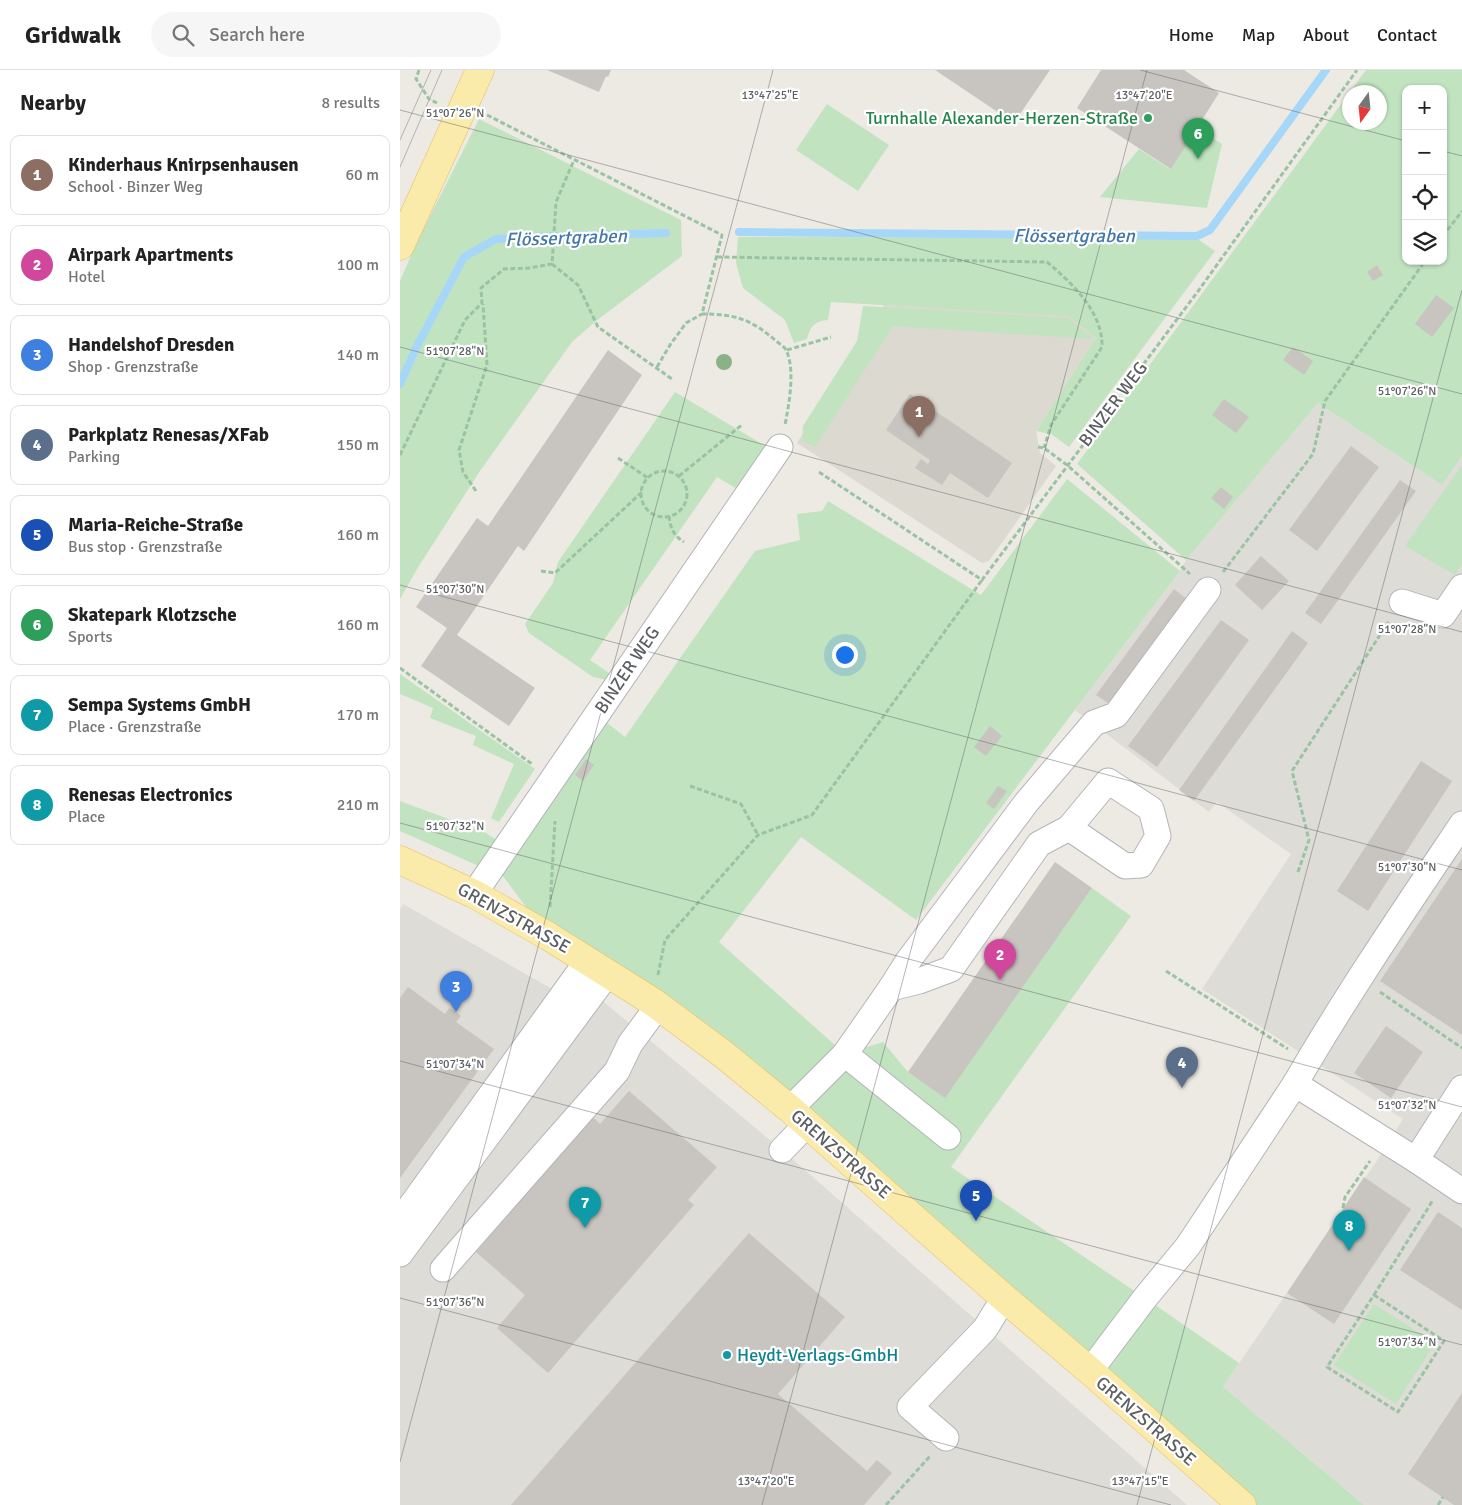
<!DOCTYPE html>
<meta charset="utf-8">
<style>
:root{--surface:#fff;--page:#f6f6f6;--text:#222;--muted:#767676;--line:#e0e0e0;--accent:#d93025}
body{margin:0;font-family:Signika,sans-serif;background:var(--page);color:var(--text)}
.controls{position:absolute;right:15px;top:15px;display:grid;overflow:hidden;border-radius:10px;box-shadow:0 1px 4px #0004}
.controls button{width:45px;height:45px;display:grid;place-items:center;padding:0;border:0;border-bottom:1px solid var(--line);background:var(--surface);color:var(--text);font:25px sans-serif}
.compass{position:absolute;left:942px;top:15px;width:45px;height:45px;border-radius:50%;background:var(--surface);box-shadow:0 1px 4px #0004;rotate:195deg}
.you{position:absolute;left:444px;top:584px;width:18px;height:18px;margin:-12px;border:4px solid #fff;border-radius:50%;background:#1a73e8;box-shadow:0 0 0 8px #1a73e833}
.badge{display:grid;place-items:center;width:32px;height:32px;border-radius:50%;background:var(--accent);color:#fff;font-size:16px;font-weight:700}
.pin{position:absolute;translate:-50% -41px;filter:drop-shadow(0 1px 2px #0008)}
.pin::after{content:'';position:absolute;top:26px;width:18px;height:15px;background:inherit;clip-path:polygon(0 0,100% 0,50% 100%)}
.list{margin:0;padding:0;list-style:none}
h2{display:flex;justify-content:space-between;align-items:center;height:65px;margin:0;padding:0 20px;font-size:21px}
h2 small{font-size:16px;font-weight:400;color:var(--muted)}
.list li{display:grid;grid-template-columns:32px 1fr auto;gap:15px;align-items:center;box-sizing:border-box;height:80px;margin:0 10px 10px;padding:0 10px;border:1px solid var(--line);border-radius:10px}
.list b{display:block;font-size:19px;white-space:nowrap}
.list p{margin:0;font-size:16px;white-space:nowrap;color:var(--muted)}
.list em{font-size:16px;font-style:normal;color:var(--muted)}
.icon{flex:none;width:28px;height:28px;fill:none;stroke:currentColor;stroke-width:2;stroke-linecap:round;stroke-linejoin:round}
.map{position:relative;flex:none;width:1062px;height:1435px;overflow:hidden}
header{display:flex;align-items:center;gap:30px;box-sizing:border-box;height:70px;padding:0 25px;background:var(--surface);border-bottom:1px solid var(--line)}
header strong{font-size:24px}
nav{display:flex;gap:28px;margin-inline-start:auto;font-size:18px}
.search{width:350px;height:45px;background:var(--page);display:flex;align-items:center;gap:12px;box-sizing:border-box;padding:0 18px;border-radius:28px;color:var(--muted);font-size:19px}
main{display:flex}
aside{flex:1;background:var(--surface)}
.map>svg:first-child{display:block}
.industrial{fill:#dedcd7}
.education{fill:#dcd9d1}
.green{fill:#c1e3c0;fill-rule:evenodd}
.lines{fill:none;stroke-linecap:round;stroke-linejoin:round}
.stream{stroke:#a6d7f9;stroke-width:8}
.building{fill:#c8c5c0}
.minor-casing{stroke:#b3b5b9;stroke-width:27}
.major-casing{stroke:#e8be60;stroke-width:29}
.path{stroke:#9ac3a4;stroke-width:3;stroke-dasharray:5 2.5;stroke-linecap:butt}
.minor{stroke:#fff;stroke-width:25}
.major{stroke:#faebab;stroke-width:28}
.tram{stroke:#b1b2b2;stroke-width:1}
.tree{fill:#8bb187}
.ticks{fill:none;stroke:#5b5e62;stroke-width:1;stroke-opacity:0.45}
.leisure-dot{fill:#2e9e5b;stroke:#fff;stroke-width:2}
.culture-dot{fill:#0f9aa8;stroke:#fff;stroke-width:2}
.labels{text-anchor:middle;stroke-width:4.5;stroke-linejoin:round;paint-order:stroke}
.leisure-label{font-size:18px;fill:#27864d;stroke:#fff;text-anchor:end}
.street-label{font-size:18px;fill:#5b5e62;stroke:#fff}
.culture-label{font-size:18px;fill:#0d838f;stroke:#fff;text-anchor:start}
.water-label{font-size:19px;font-style:italic;fill:#4478aa;stroke:#fff}
.ticks-label{font-size:12px;text-anchor:middle;fill:#5b5e62;stroke:#fff;stroke-width:4.5;stroke-linejoin:round;paint-order:stroke}
</style>
<header>
<strong>Gridwalk</strong>
<div class="search"><svg class="icon" aria-label="search" viewBox="0 0 24 24"><circle cx="10" cy="10" r="6"/><path d="M15 15l6 6"/></svg>Search here</div>
<nav><a>Home</a><a>Map</a><a>About</a><a>Contact</a></nav>
</header>
<main>
<aside>
<h2>Nearby<small>8 results</small></h2>
<ul class="list">
<li><span class="badge" style="background:#8d6e63">1</span><div><b>Kinderhaus Knirpsenhausen</b><p>School · Binzer Weg</p></div><em>60 m</em></li>
<li><span class="badge" style="background:#d1479c">2</span><div><b>Airpark Apartments</b><p>Hotel</p></div><em>100 m</em></li>
<li><span class="badge" style="background:#3f7fe0">3</span><div><b>Handelshof Dresden</b><p>Shop · Grenzstraße</p></div><em>140 m</em></li>
<li><span class="badge" style="background:#5c6f8a">4</span><div><b>Parkplatz Renesas/XFab</b><p>Parking</p></div><em>150 m</em></li>
<li><span class="badge" style="background:#1a4fb4">5</span><div><b>Maria-Reiche-Straße</b><p>Bus stop · Grenzstraße</p></div><em>160 m</em></li>
<li><span class="badge" style="background:#2e9e5b">6</span><div><b>Skatepark Klotzsche</b><p>Sports</p></div><em>160 m</em></li>
<li><span class="badge" style="background:#0f9aa8">7</span><div><b>Sempa Systems GmbH</b><p>Place · Grenzstraße</p></div><em>170 m</em></li>
<li><span class="badge" style="background:#0f9aa8">8</span><div><b>Renesas Electronics</b><p>Place</p></div><em>210 m</em></li>
</ul>
</aside>
<div class="map">
<svg width="1062" height="1435" viewBox="0 0 1062 1435">
<rect width="100%" height="100%" fill="#edeae3"/>
<g class="industrial">
<path d="M 918,333 L 1042,415 L 1062,386 L 1062,1435 L 964,1435 L 823,1317 L 978,1089 L 1003,1049 L 802,919 L 891,784 L 817,732 L 809,742 L 675,640 L 780,501 L 786,490 Z"/>
<path d="M 3,834 L 152,919 L 199,928 L 382,1080 L 787,1435 L 0,1435 L 0,840 Z"/>
</g>
<path class="education" d="M 484,235 L 669,245 L 696,268 L 636,361 L 640,383 L 656,396 L 589,491 L 582,493 L 397,373 Z"/>
<g class="green">
<path d="M 966,0 L 1062,0 L 1062,386 L 1042,415 L 918,333 L 786,490 L 677,394 ZM 1006,19 L 1043,19 L 1043,191 L 1006,191 ZM 949,22 L 979,22 L 979,52 L 949,52 Z"/>
<path d="M 427,34 L 489,75 L 458,121 L 396,80 Z"/>
<path d="M 79,49 L 281,150 L 282,186 L 196,251 L 172,272 L 80,401 L 17,499 L 0,529 L 0,211 L 16,174 Z"/>
<path d="M 797,58 L 822,74 L 807,138 L 700,127 L 739,79 L 770,99 Z"/>
<path d="M 338,167 L 796,168 L 815,181 L 669,377 L 651,364 L 636,361 L 696,268 L 669,246 L 431,232 L 428,250 C 415,251 410,256 407,269 L 394,273 L 385,250 L 343,218 L 336,193 Z"/>
<path d="M 463,236 L 668,248 L 693,269 L 493,256 L 415,377 L 402,370 L 403,356 L 457,271 Z"/>
<path d="M 275,322 L 367,377 L 339,420 L 317,407 L 190,590 L 212,605 L 207,610 L 193,607 L 129,563 L 125,554 L 153,513 L 158,492 Z"/>
<path d="M 1062,395 L 1062,494 L 1055,505 L 1005,476 Z"/>
<path d="M 667,409 L 780,501 L 516,850 L 401,767 L 319,872 L 445,984 L 483,972 L 508,1002 L 545,1027 L 692,818 L 731,846 L 551,1097 L 745,1228 L 839,1293 L 823,1317 L 964,1435 L 842,1435 L 390,1039 L 148,866 L 99,801 L 206,652 L 225,667 L 355,481 L 400,470 L 397,444 L 422,441 L 428,431 L 581,525 Z"/>
<path d="M 0,604 L 135,699 L 99,752 L 91,748 L 114,694 L 73,675 L 76,666 L 30,648 L 33,638 L 0,624 Z"/>
<path d="M 0,731 L 86,763 L 97,770 L 81,797 L 0,761 Z"/>
<path d="M 974,1234 L 1035,1273 L 996,1334 L 934,1295 Z"/>
</g>
<g class="lines">
<g class="stream">
<path d="M 339,162 L 797,166 L 810,160 L 926,0"/>
<path d="M 0,314 L 16,278 L 64,187 L 96,169 L 129,167 L 266,163"/>
</g>
</g>
<g class="building">
<path d="M 147,0 L 211,0 L 208,7 L 206,6 L 199,22 Z"/>
<path d="M 535,0 L 650,0 L 614,53 Z"/>
<path d="M 701,0 L 784,0 L 819,23 L 771,99 L 677,38 Z"/>
<path d="M 977,195 L 983,205 L 973,211 L 967,202 Z"/>
<path d="M 1036,225 L 1054,238 L 1032,267 L 1015,254 Z"/>
<path d="M 893,277 L 913,291 L 904,305 L 883,290 Z"/>
<path d="M 208,280 L 242,305 L 124,481 L 118,476 L 57,565 L 135,618 L 109,656 L 21,596 L 47,558 L 16,537 L 77,448 L 88,456 Z"/>
<path d="M 510,324 L 612,393 L 588,428 L 550,403 L 542,415 L 515,398 L 521,389 L 528,394 L 530,390 L 486,360 Z"/>
<path d="M 824,329 L 849,347 L 836,363 L 812,345 Z"/>
<path d="M 951,376 L 979,397 L 917,481 L 889,460 Z"/>
<path d="M 1000,410 L 1016,421 L 921,554 L 905,543 Z"/>
<path d="M 821,417 L 833,427 L 824,439 L 811,428 Z"/>
<path d="M 861,486 L 889,511 L 862,540 L 835,515 Z"/>
<path d="M 774,519 L 788,530 L 711,635 L 696,625 Z"/>
<path d="M 821,550 L 849,570 L 757,697 L 728,676 Z"/>
<path d="M 892,561 L 908,573 L 794,731 L 779,720 Z"/>
<path d="M 590,656 L 602,666 L 586,686 L 574,677 Z"/>
<path d="M 186,689 L 194,695 L 183,711 L 175,705 Z"/>
<path d="M 1021,691 L 1052,711 L 968,841 L 937,821 Z"/>
<path d="M 598,716 L 607,721 L 594,739 L 586,733 Z"/>
<path d="M 1062,789 L 1062,965 L 980,911 Z"/>
<path d="M 655,792 L 692,818 L 545,1028 L 508,1002 Z"/>
<path d="M 8,917 L 45,944 L 49,938 L 56,942 L 61,946 L 56,952 L 94,979 L 0,1108 L 0,928 Z"/>
<path d="M 986,956 L 1023,982 L 991,1028 L 954,1003 Z"/>
<path d="M 229,1021 L 317,1097 L 288,1130 L 294,1135 L 148,1303 L 97,1258 L 125,1225 L 76,1182 L 193,1047 L 200,1054 Z"/>
<path d="M 964,1107 L 1011,1139 L 934,1254 L 887,1223 Z"/>
<path d="M 1038,1142 L 1062,1158 L 1062,1240 L 1000,1200 Z"/>
<path d="M 349,1163 L 445,1247 L 378,1324 L 467,1401 L 477,1390 L 492,1403 L 464,1435 L 111,1435 Z"/>
<path d="M 1062,1323 L 1062,1435 L 1054,1435 L 1008,1404 Z"/>
</g>
<g class="lines">
<defs>
<g id="minor">
<path d="M 1002,532 L 1043,545 L 1062,517"/>
<path d="M 74,824 L 380,377"/>
<path d="M 491,918 L 519,911 L 551,899 L 639,774 L 669,758 L 725,796 L 741,795 L 758,766 L 751,739 L 708,711 L 669,758"/>
<path d="M 445,984 L 548,1067"/>
<path d="M 895,1014 L 1016,1090 L 1062,1121"/>
<path d="M 390,1039 L 445,984 L 491,918 L 508,891 L 626,733 L 694,653 L 716,645 L 808,520"/>
<path d="M 382,1080 L 407,1054"/>
<path d="M 1016,1090 L 1062,1018"/>
<path d="M 0,1151 L 188,890"/>
<path d="M 0,1184 L 208,903"/>
<path d="M 43,1199 L 217,1001 L 230,974 L 258,936"/>
<path d="M 690,1301 L 745,1228 L 788,1176 L 895,1014 C 947,924 1005,839 1062,754"/>
<path d="M 546,1368 L 510,1337 L 585,1259 L 604,1228"/>
</g>
<g id="major">
<path d="M 0,176 L 80,0"/>
<path d="M 0,790 L 74,824 L 148,866 L 253,932 L 323,984 L 390,1039 L 604,1228 L 690,1301 L 842,1435"/>
</g>
</defs>
<use href="#minor" class="minor-casing"/>
<use href="#major" class="major-casing"/>
<g class="path">
<path d="M 19,0 L 16,9 L 29,29 L 37,33"/>
<path d="M 87,45 L 322,165 L 302,244 C 335,244 351,249 376,271 C 380,274 386,278 387,282 C 395,302 389,334 385,355"/>
<path d="M 1043,166 L 1062,141"/>
<path d="M 317,187 L 647,192 C 672,213 703,242 702,277 L 651,355 L 644,378"/>
<path d="M 152,194 L 178,215 L 198,257 L 272,309"/>
<path d="M 387,280 L 431,267"/>
<path d="M 257,297 L 270,275 L 286,253 L 302,244"/>
<path d="M 638,377 L 644,378 L 667,395 L 790,504"/>
<path d="M 0,385 L 65,250 L 82,233 L 81,218 L 104,199 L 129,198 L 152,194 L 156,132 L 174,90"/>
<path d="M 218,388 L 248,408"/>
<circle cx="264" cy="424" r="23"/>
<path d="M 419,402 L 582,510 L 796,224 L 957,0"/>
<path d="M 279,406 L 343,354"/>
<path d="M 76,421 L 63,402 L 59,380 L 87,295 L 83,234"/>
<path d="M 269,446 C 270,458 274,466 284,472"/>
<path d="M 141,501 L 155,503 L 242,422"/>
<path d="M 823,502 L 913,384 L 925,331 L 1025,191"/>
<path d="M 0,598 L 132,694"/>
<path d="M 290,716 L 341,734 L 358,765"/>
<path d="M 898,802 L 909,770 L 892,701 L 989,551"/>
<path d="M 150,837 L 155,751"/>
<path d="M 766,901 L 888,979"/>
<path d="M 258,905 L 265,870 L 358,765 L 412,745 L 582,510"/>
<path d="M 980,922 L 1062,978"/>
<path d="M 943,1138 L 945,1127 L 970,1091"/>
<path d="M 974,1225 L 1044,1271 L 998,1342 L 927,1297 Z"/>
<path d="M 974,1225 L 1033,1130"/>
<path d="M 486,1435 L 531,1385"/>
<path d="M 1038,1435 L 1043,1427"/>
</g>
<use href="#minor" class="minor"/>
<use href="#major" class="major"/>
<g class="tram">
<path d="M 0,70 L 31,0"/>
<path d="M 0,97 L 42,0"/>
</g>
</g>
<circle class="tree" cx="324" cy="292" r="8"/>
<path class="ticks" d="M 740,0 L 1006,71M 0,40 L 1062,324M 1043,81 L 1062,86M 0,277 L 1062,562M 0,515 L 1062,800M 0,753 L 1062,1037M 0,991 L 1062,1275M 0,1228 L 771,1435M 0,1392 L 373,0M 362,1435 L 747,0M 737,1435 L 1062,220"/>
<circle class="leisure-dot" cx="748" cy="48" r="5"/>
<circle class="culture-dot" cx="327" cy="1285" r="5"/>
<g class="labels">
<g class="leisure-label">
<text x="738" y="54">Turnhalle Alexander-Herzen-Straße</text>
</g>
<g class="street-label">
<text transform="translate(713 334) rotate(-53)" y="6">BINZER WEG</text>
<text transform="translate(227 600) rotate(-56)" y="6">BINZER WEG</text>
<text transform="translate(114 848) rotate(29)" y="6">GRENZSTRASSE</text>
<text transform="translate(441 1084) rotate(41)" y="6">GRENZSTRASSE</text>
<text transform="translate(746 1351) rotate(41)" y="6">GRENZSTRASSE</text>
</g>
<g class="culture-label">
<text x="337" y="1291">Heydt-Verlags-GmbH</text>
</g>
<g class="water-label">
<text x="674" y="172">Flössertgraben</text>
<text transform="translate(166 167) rotate(-2)" y="7">Flössertgraben</text>
</g>
</g>
<g class="ticks-label">
<text x="370" y="29">13°47'25"E</text>
<text x="744" y="29">13°47'20"E</text>
<text x="55" y="47">51°07'26"N</text>
<text x="55" y="285">51°07'28"N</text>
<text x="1007" y="325">51°07'26"N</text>
<text x="55" y="523">51°07'30"N</text>
<text x="1007" y="563">51°07'28"N</text>
<text x="55" y="760">51°07'32"N</text>
<text x="1007" y="801">51°07'30"N</text>
<text x="55" y="998">51°07'34"N</text>
<text x="1007" y="1039">51°07'32"N</text>
<text x="55" y="1236">51°07'36"N</text>
<text x="1007" y="1276">51°07'34"N</text>
<text x="366" y="1415">13°47'20"E</text>
<text x="740" y="1415">13°47'15"E</text>
</g>
</svg>
<div class="controls">
<button>+</button>
<button>−</button>
<button><svg class="icon" aria-label="locate" viewBox="0 0 24 24"><circle cx="12" cy="12" r="6"/><path d="M12 2v4M12 18v4M2 12h4M18 12h4"/></svg></button>
<button><svg class="icon" aria-label="layers" viewBox="0 0 24 24"><path d="M12 4l9 5-9 5-9-5zM3 14l9 5 9-5"/></svg></button>
</div>
<svg class="compass" viewBox="-18 -18 36 36"><path d="M0-13l5 13h-10z" fill="#e53935"/><path d="M0 13l5-13h-10z" fill="#767676"/></svg>
<div class="you"></div>
<div class="pin badge" style="left:519px;top:367px;background:#8d6e63">1</div>
<div class="pin badge" style="left:600px;top:910px;background:#d1479c">2</div>
<div class="pin badge" style="left:56px;top:942px;background:#3f7fe0">3</div>
<div class="pin badge" style="left:782px;top:1018px;background:#5c6f8a">4</div>
<div class="pin badge" style="left:576px;top:1151px;background:#1a4fb4">5</div>
<div class="pin badge" style="left:798px;top:89px;background:#2e9e5b">6</div>
<div class="pin badge" style="left:185px;top:1158px;background:#0f9aa8">7</div>
<div class="pin badge" style="left:949px;top:1181px;background:#0f9aa8">8</div>
</div>
</main>
